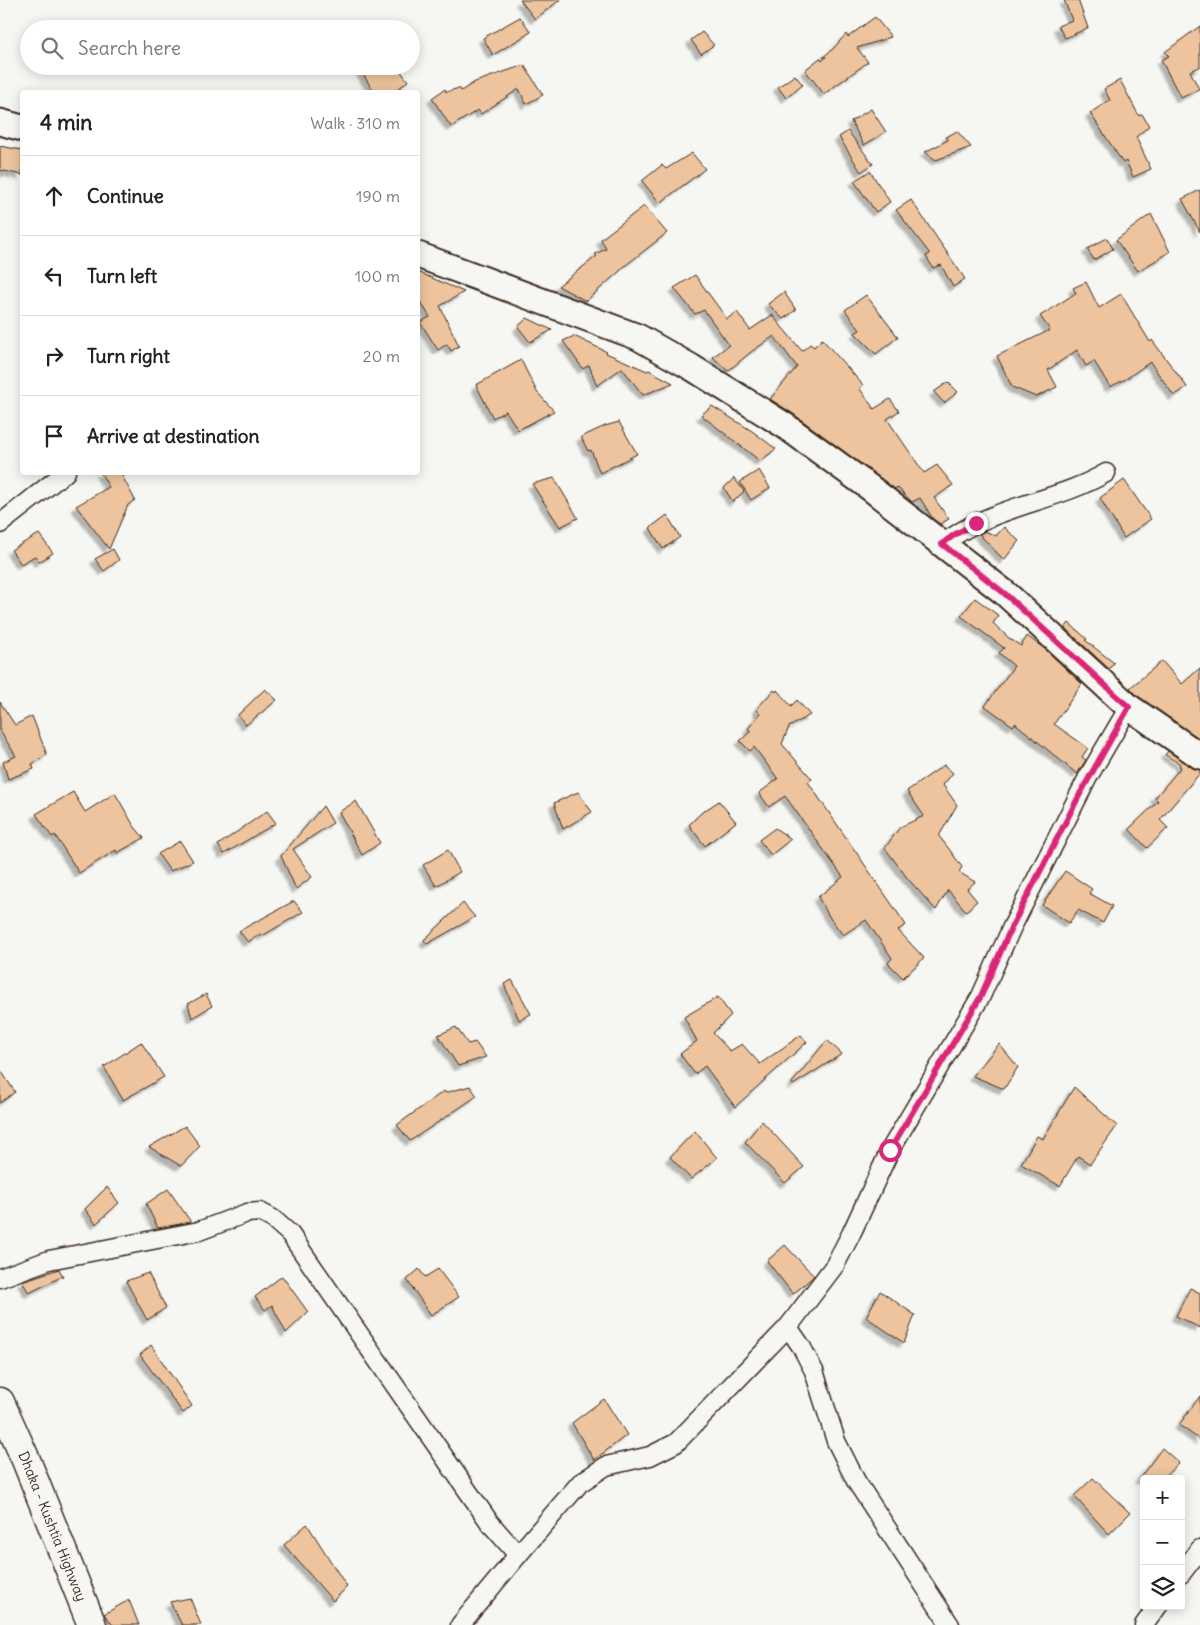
<!DOCTYPE html>
<meta charset="utf-8">
<style>
:root{--surface:#fff;--page:#f6f6f6;--text:#222;--muted:#767676;--line:#e0e0e0}
body{margin:0;font-family:Delius,sans-serif;background:var(--page);color:var(--text)}
.controls{position:absolute;right:15px;bottom:15px;display:grid;overflow:hidden;border-radius:5px;box-shadow:0 2px 12px #0003}
.controls button{width:45px;height:45px;display:grid;place-items:center;padding:0;border:0;border-bottom:1px solid var(--line);background:var(--surface);color:var(--text);font:25px sans-serif}
.stop{position:absolute;width:15px;height:15px;margin:-11px;border:4px solid #db2777;border-radius:50%;background:#fff}
.stop.end{background:#db2777;border-color:#fff;box-shadow:0 1px 5px #0008}
.list{margin:0;padding:0;list-style:none}
h2{display:flex;justify-content:space-between;align-items:center;height:65px;margin:0;padding:0 20px;font-size:21px}
h2 small{font-size:16px;font-weight:400;color:var(--muted)}
.list li{display:grid;grid-template-columns:32px 1fr auto;gap:15px;align-items:center;box-sizing:border-box;height:80px;padding:0 20px;border-top:1px solid var(--line)}
.list b{display:block;font-size:19px;white-space:nowrap}
.list em{font-size:16px;font-style:normal;color:var(--muted)}
.icon{flex:none;width:28px;height:28px;fill:none;stroke:currentColor;stroke-width:2;stroke-linecap:round;stroke-linejoin:round}
.map{position:relative;flex:none;width:1200px;height:1625px;overflow:hidden}
.search{position:absolute;background:var(--surface);box-shadow:0 2px 12px #0003;left:20px;top:20px;width:400px;height:55px;display:flex;align-items:center;gap:12px;box-sizing:border-box;padding:0 18px;border-radius:28px;color:var(--muted);font-size:19px}
.panel{position:absolute;background:var(--surface);box-shadow:0 2px 12px #0003;left:20px;top:90px;width:400px;height:385px;border-radius:5px}
.map>svg:first-child{display:block}
.building{fill:#edc49d;stroke:#3b2a1e;filter:url(#shadow)}
.lines{fill:none;stroke-linecap:round;stroke-linejoin:round}
.street-casing{stroke:#3b2a1e;stroke-width:21}
.secondary-casing{stroke:#3b2a1e;stroke-width:29}
.primary-casing{stroke:#3b2a1e;stroke-width:31}
.street{stroke:#f6f6f2;stroke-width:18}
.secondary{stroke:#f6f6f2;stroke-width:25}
.primary{stroke:#f6f6f2;stroke-width:28}
.route{stroke:#db2777;stroke-width:6}
.labels{text-anchor:middle;stroke-width:4;stroke-linejoin:round;paint-order:stroke}
.street-label{font-size:14px;fill:#3b2a1e;stroke:#f6f6f2}
</style>
<div class="map">
<svg width="1200" height="1625" viewBox="0 0 1200 1625">
<defs>
<filter id="shadow"><feDropShadow dx="-4.5" dy="4.5" stdDeviation="1" flood-color="#0004"/></filter>
</defs>
<rect width="100%" height="100%" fill="#f6f6f2"/>
<filter id="ink" filterUnits="userSpaceOnUse"><feTurbulence type="fractalNoise" baseFrequency=".02" numOctaves="2"/><feDisplacementMap in="SourceGraphic" scale="10" xChannelSelector="R" yChannelSelector="G"/><feConvolveMatrix kernelMatrix="1 2 1 2 8 2 1 2 1" color-interpolation-filters="sRGB"/></filter>
<g filter="url(#ink)">
<g class="building">
<path d="M 520,0 L 560,0 L 535,19 Z"/>
<path d="M 1064,0 L 1078,0 L 1088,28 L 1065,38 L 1058,26 L 1072,20 Z"/>
<path d="M 520,17 L 531,32 L 493,55 L 483,38 Z"/>
<path d="M 875,17 L 891,37 L 857,48 L 868,62 L 824,94 L 805,70 L 820,58 L 822,61 L 826,57 L 823,57 L 833,49 L 846,34 L 848,37 Z"/>
<path d="M 1200,26 L 1200,67 L 1190,71 L 1199,89 L 1181,98 L 1161,60 L 1169,56 L 1165,52 Z"/>
<path d="M 702,32 L 714,45 L 701,54 L 691,40 Z"/>
<path d="M 524,65 L 543,95 L 526,104 L 519,89 L 481,114 L 478,110 L 451,127 L 432,98 L 445,89 L 446,92 L 459,88 L 461,91 L 475,82 Z"/>
<path d="M 358,66 L 397,66 L 408,81 L 394,92 L 374,92 Z"/>
<path d="M 795,75 L 803,85 L 786,98 L 778,87 Z"/>
<path d="M 1120,80 L 1139,116 L 1142,114 L 1149,126 L 1136,137 L 1151,169 L 1133,177 L 1126,161 L 1123,163 L 1090,113 L 1110,100 L 1104,89 Z"/>
<path d="M 871,109 L 886,132 L 864,145 L 851,121 Z"/>
<path d="M 848,131 L 873,164 L 861,172 L 839,137 Z"/>
<path d="M 957,131 L 971,147 L 936,160 L 925,152 L 948,140 L 946,137 Z"/>
<path d="M 0,146 L 22,150 L 22,175 L 0,170 Z"/>
<path d="M 692,153 L 705,169 L 660,203 L 642,181 L 662,165 L 666,169 Z"/>
<path d="M 870,171 L 890,202 L 876,212 L 854,181 Z"/>
<path d="M 1200,190 L 1200,232 L 1182,199 Z"/>
<path d="M 911,200 L 965,279 L 953,287 L 941,265 L 933,268 L 926,256 L 930,254 L 896,210 Z"/>
<path d="M 644,206 L 667,233 L 621,269 L 621,270 L 586,301 L 558,286 L 597,256 L 595,254 L 606,249 L 601,239 Z"/>
<path d="M 1151,214 L 1170,252 L 1138,271 L 1116,240 Z"/>
<path d="M 1107,238 L 1113,249 L 1094,260 L 1087,249 Z"/>
<path d="M 418,272 L 464,292 L 440,306 L 459,346 L 451,351 L 447,344 L 438,350 L 420,322 L 430,317 L 418,298 Z"/>
<path d="M 695,275 L 727,319 L 737,312 L 750,330 L 772,315 L 802,351 L 810,344 L 814,347 L 822,339 L 863,385 L 860,389 L 874,409 L 890,399 L 899,411 L 887,419 L 924,473 L 937,465 L 953,485 L 934,498 L 949,519 L 940,524 L 933,519 L 920,498 L 912,502 L 897,487 L 895,489 L 792,413 L 770,399 L 797,367 L 774,336 L 751,352 L 728,371 L 713,357 L 729,345 L 704,310 L 695,314 L 674,288 Z"/>
<path d="M 1086,282 L 1099,308 L 1121,294 L 1150,342 L 1152,340 L 1187,387 L 1174,396 L 1150,362 L 1126,379 L 1110,387 L 1094,361 L 1086,366 L 1077,350 L 1048,370 L 1057,387 L 1036,397 L 1012,387 L 997,356 L 1050,330 L 1040,316 L 1076,293 L 1073,288 Z"/>
<path d="M 784,292 L 796,310 L 783,319 L 768,304 Z"/>
<path d="M 866,295 L 898,337 L 876,354 L 855,333 L 860,330 L 845,310 Z"/>
<path d="M 527,318 L 552,330 L 530,342 L 518,327 Z"/>
<path d="M 574,336 L 607,352 L 606,353 L 647,371 L 649,370 L 673,383 L 643,395 L 622,368 L 597,386 L 589,365 L 583,369 L 563,341 Z"/>
<path d="M 521,360 L 537,392 L 554,411 L 518,430 L 506,411 L 493,418 L 476,385 Z"/>
<path d="M 948,382 L 958,392 L 944,403 L 934,392 Z"/>
<path d="M 712,406 L 752,431 L 776,449 L 760,461 L 701,415 Z"/>
<path d="M 619,422 L 637,454 L 600,473 L 591,450 L 588,451 L 581,437 L 605,426 Z"/>
<path d="M 759,470 L 770,488 L 751,500 L 740,482 Z"/>
<path d="M 100,472 L 120,472 L 135,500 L 128,505 L 109,549 L 76,506 L 109,487 Z"/>
<path d="M 554,478 L 578,518 L 560,527 L 532,484 Z"/>
<path d="M 734,478 L 744,491 L 733,502 L 724,488 Z"/>
<path d="M 1124,480 L 1151,519 L 1124,538 L 1100,498 Z"/>
<path d="M 667,515 L 680,537 L 663,549 L 650,528 Z"/>
<path d="M 1004,527 L 1019,541 L 1004,560 L 979,534 L 985,531 L 996,536 Z"/>
<path d="M 39,534 L 53,553 L 39,562 L 35,556 L 21,564 L 11,550 Z"/>
<path d="M 113,549 L 119,560 L 104,571 L 95,559 Z"/>
<path d="M 975,598 L 999,616 L 993,623 L 1010,639 L 1021,646 L 1027,636 L 1046,650 L 1082,684 L 1054,724 L 1088,748 L 1082,757 L 1086,760 L 1077,774 L 1015,723 L 1013,726 L 985,706 L 1014,666 L 999,653 L 1004,648 L 961,616 Z"/>
<path d="M 1069,623 L 1087,639 L 1085,640 L 1114,663 L 1109,669 L 1065,628 Z"/>
<path d="M 1162,661 L 1182,684 L 1200,668 L 1200,739 L 1138,696 L 1130,688 Z"/>
<path d="M 265,689 L 277,700 L 246,725 L 238,715 Z"/>
<path d="M 774,690 L 776,692 L 777,690 L 791,706 L 797,700 L 810,715 L 789,727 L 782,744 L 812,779 L 808,782 L 906,925 L 898,930 L 924,958 L 903,978 L 888,963 L 892,958 L 866,920 L 843,935 L 830,918 L 818,897 L 843,877 L 785,796 L 769,807 L 759,793 L 778,779 L 754,747 L 750,751 L 740,741 L 751,731 L 748,729 L 760,713 L 757,710 L 758,707 Z"/>
<path d="M 0,702 L 15,725 L 32,716 L 47,755 L 32,764 L 34,769 L 8,779 L 3,762 L 16,756 L 0,731 Z"/>
<path d="M 1168,751 L 1192,768 L 1200,770 L 1200,773 L 1160,820 L 1168,828 L 1147,848 L 1129,829 L 1158,801 L 1155,798 L 1181,767 L 1179,766 L 1180,764 L 1165,755 Z"/>
<path d="M 944,765 L 953,773 L 943,785 L 957,805 L 939,836 L 949,849 L 962,867 L 959,872 L 975,882 L 967,889 L 977,901 L 966,911 L 948,890 L 936,910 L 908,879 L 885,848 L 900,827 L 924,816 L 907,791 Z"/>
<path d="M 73,792 L 85,812 L 115,793 L 134,826 L 144,838 L 117,853 L 116,850 L 79,873 L 55,835 L 52,837 L 36,814 Z"/>
<path d="M 578,792 L 592,812 L 563,829 L 554,803 Z"/>
<path d="M 356,801 L 380,843 L 362,855 L 339,812 Z"/>
<path d="M 719,801 L 736,822 L 705,846 L 689,825 L 701,813 Z"/>
<path d="M 323,806 L 333,823 L 293,849 L 312,877 L 296,889 L 281,856 Z"/>
<path d="M 267,811 L 276,823 L 224,854 L 218,845 Z"/>
<path d="M 775,828 L 791,839 L 771,855 L 759,840 Z"/>
<path d="M 180,841 L 193,861 L 170,871 L 158,854 Z"/>
<path d="M 448,850 L 460,872 L 436,886 L 423,865 Z"/>
<path d="M 1065,871 L 1092,889 L 1089,893 L 1112,906 L 1103,923 L 1078,910 L 1069,923 L 1042,905 Z"/>
<path d="M 294,901 L 303,912 L 262,936 L 260,934 L 248,942 L 239,931 Z"/>
<path d="M 463,903 L 475,917 L 427,944 L 424,940 Z"/>
<path d="M 512,980 L 531,1014 L 519,1020 L 504,984 Z"/>
<path d="M 206,994 L 212,1006 L 192,1018 L 188,1004 Z"/>
<path d="M 718,997 L 731,1015 L 713,1033 L 730,1051 L 742,1044 L 760,1064 L 801,1035 L 807,1042 L 735,1107 L 705,1066 L 695,1074 L 680,1054 L 697,1041 L 684,1017 Z"/>
<path d="M 456,1027 L 468,1044 L 475,1042 L 486,1057 L 458,1066 L 438,1035 Z"/>
<path d="M 827,1040 L 842,1054 L 793,1085 L 792,1083 Z"/>
<path d="M 141,1042 L 164,1077 L 123,1100 L 104,1067 Z"/>
<path d="M 999,1044 L 1018,1067 L 1004,1089 L 973,1076 Z"/>
<path d="M 0,1069 L 15,1092 L 0,1103 Z"/>
<path d="M 470,1086 L 477,1096 L 410,1141 L 397,1125 L 444,1091 L 445,1093 Z"/>
<path d="M 1074,1087 L 1117,1126 L 1090,1164 L 1078,1156 L 1060,1186 L 1021,1164 L 1037,1136 L 1043,1139 Z"/>
<path d="M 762,1121 L 804,1167 L 785,1183 L 745,1142 Z"/>
<path d="M 185,1126 L 200,1146 L 181,1166 L 149,1147 Z"/>
<path d="M 695,1131 L 717,1158 L 691,1179 L 670,1157 Z"/>
<path d="M 107,1187 L 119,1203 L 96,1224 L 85,1209 Z"/>
<path d="M 168,1189 L 191,1222 L 158,1228 L 146,1204 Z"/>
<path d="M 785,1245 L 814,1276 L 793,1294 L 767,1261 Z"/>
<path d="M 59,1269 L 63,1276 L 29,1293 L 22,1281 Z"/>
<path d="M 419,1269 L 425,1277 L 438,1269 L 459,1297 L 431,1315 L 407,1280 Z"/>
<path d="M 148,1273 L 166,1308 L 147,1320 L 126,1281 Z"/>
<path d="M 282,1276 L 308,1312 L 286,1333 L 272,1305 L 265,1310 L 255,1297 Z"/>
<path d="M 1190,1288 L 1200,1293 L 1200,1328 L 1176,1316 Z"/>
<path d="M 880,1291 L 915,1315 L 904,1343 L 866,1317 Z"/>
<path d="M 151,1345 L 192,1406 L 183,1413 L 140,1355 Z"/>
<path d="M 1200,1396 L 1200,1440 L 1179,1425 Z"/>
<path d="M 604,1399 L 627,1435 L 594,1460 L 572,1423 Z"/>
<path d="M 1162,1448 L 1179,1463 L 1162,1479 L 1139,1479 Z"/>
<path d="M 1093,1478 L 1130,1513 L 1109,1534 L 1074,1496 Z"/>
<path d="M 307,1524 L 347,1587 L 333,1601 L 284,1545 Z"/>
<path d="M 190,1598 L 201,1625 L 182,1625 L 170,1602 Z"/>
<path d="M 129,1600 L 139,1625 L 113,1625 L 104,1614 Z"/>
</g>
<g class="lines">
<defs>
<g id="street">
<path d="M 0,524 L 66,472"/>
<path d="M 943,544 C 990,506 1054,503 1106,473"/>
<path d="M 0,1278 L 49,1260 L 199,1231 L 247,1213 L 260,1212 L 273,1219 L 290,1234 L 490,1523 L 518,1555 L 460,1625"/>
<path d="M 788,1327 L 801,1346 L 814,1371 L 836,1441 L 856,1481 L 950,1625"/>
<path d="M 518,1555 L 580,1483 L 606,1466 L 650,1456 L 676,1443 L 788,1327 L 835,1265 L 851,1234 L 890,1150 L 981,996 L 1012,927 L 1088,777 L 1129,707"/>
<path d="M 1181,1574 L 1200,1549"/>
<path d="M 1144,1625 L 1158,1606"/>
</g>
<g id="secondary">
<path d="M 0,122 L 22,128"/>
<path d="M 418,255 L 638,337 L 691,367 L 784,425 L 869,487 L 1005,593 L 1129,707 L 1200,756"/>
</g>
<g id="primary">
<path id="s1" d="M 0,1402 L 26,1460 L 92,1625"/>
</g>
</defs>
<use href="#street" class="street-casing"/>
<use href="#secondary" class="secondary-casing"/>
<use href="#primary" class="primary-casing"/>
<use href="#street" class="street"/>
<use href="#secondary" class="secondary"/>
<use href="#primary" class="primary"/>
</g>
</g>
<g class="lines" filter="url(#ink)">
<path class="route" d="M 890,1150 L 981,996 L 1012,926 L 1080,794 L 1129,707 L 1004,593 L 942,544 L 954,535 L 976,523"/>
</g>
<g class="labels">
<g class="street-label">
<text dy="5" stroke="none"><textPath href="#s1" startOffset="135">Dhaka - Kushtia Highway</textPath></text>
</g>
</g>
</svg>
<div class="controls">
<button>+</button>
<button>−</button>
<button><svg class="icon" aria-label="layers" viewBox="0 0 24 24"><path d="M12 4l9 5-9 5-9-5zM3 14l9 5 9-5"/></svg></button>
</div>
<div class="stop" style="left:890px;top:1150px"></div>
<div class="stop end" style="left:976px;top:523px"></div>
<div class="search"><svg class="icon" aria-label="search" viewBox="0 0 24 24"><circle cx="10" cy="10" r="6"/><path d="M15 15l6 6"/></svg>Search here</div>
<section class="panel">
<h2>4 min<small>Walk · 310 m</small></h2>
<ul class="list">
<li><svg class="icon" aria-label="ahead" viewBox="0 0 24 24"><path d="M12 20V5M6 11l6-6 6 6"/></svg><div><b>Continue</b></div><em>190 m</em></li>
<li><svg class="icon" aria-label="left" viewBox="0 0 24 24"><path d="M17 20v-9H6M10 6l-5 5 5 5"/></svg><div><b>Turn left</b></div><em>100 m</em></li>
<li><svg class="icon" aria-label="right" viewBox="0 0 24 24"><path d="M7 20v-9h11M14 6l5 5-5 5"/></svg><div><b>Turn right</b></div><em>20 m</em></li>
<li><svg class="icon" aria-label="arrive" viewBox="0 0 24 24"><path d="M6 21V4h12l-3 4 3 4H6"/></svg><div><b>Arrive at destination</b></div></li>
</ul>
</section>
</div>
